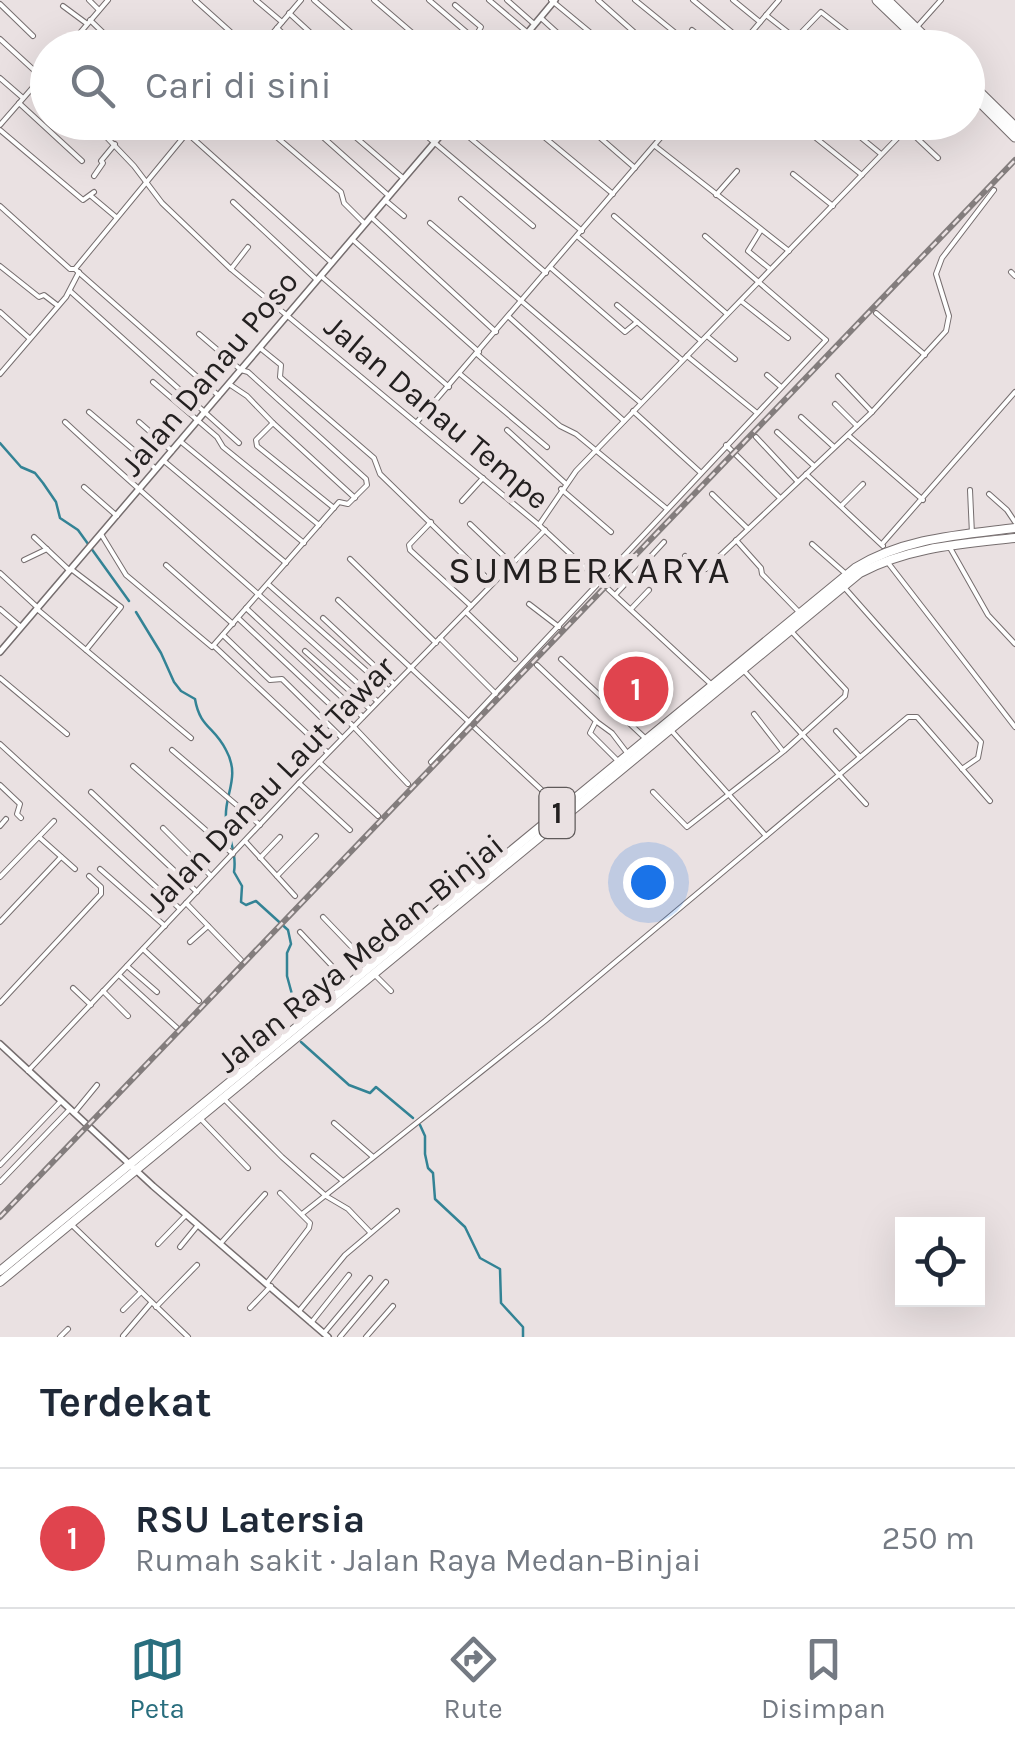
<!DOCTYPE html>
<html lang="id">
<meta charset="utf-8">
<style>
:root{--surface:#fff;--page:#f6f6f7;--text:#1f2937;--muted:#747a83;--line:#e0e1e3;--accent:#296e7e}
body{margin:0;font-family:Karla,sans-serif;background:var(--page);color:var(--text)}
.controls{position:absolute;right:30px;bottom:30px;display:grid;overflow:hidden;border-radius:0px;box-shadow:0 10px 40px #0002}
.controls button{width:90px;height:90px;display:grid;place-items:center;padding:0;border:0;border-bottom:2px solid var(--line);background:var(--surface);color:var(--text);font:50px sans-serif}
.you{position:absolute;left:648px;top:882px;width:35px;height:35px;margin:-25px;border:8px solid #fff;border-radius:50%;background:#1a73e8;box-shadow:0 0 0 15px #1a73e833}
.badge{display:grid;place-items:center;width:65px;height:65px;border-radius:50%;background:var(--accent);color:#fff;font-size:32px;font-weight:700}
.pin{position:absolute;translate:-50% -50%;border:5px solid #fff;box-shadow:0 2px 10px #0006}
.list{margin:0;padding:0;list-style:none}
h2{display:flex;justify-content:space-between;align-items:center;height:130px;margin:0;padding:0 40px;font-size:42px}
h2 small{font-size:32px;font-weight:400;color:var(--muted)}
.list li{display:grid;grid-template-columns:65px 1fr auto;gap:30px;align-items:center;box-sizing:border-box;height:140px;padding:0 40px;border-top:2px solid var(--line)}
.list b{display:block;font-size:38px;white-space:nowrap}
.list p{margin:0;font-size:32px;white-space:nowrap;color:var(--muted)}
.list em{font-size:32px;font-style:normal;color:var(--muted)}
.icon{flex:none;width:55px;height:55px;fill:none;stroke:currentColor;stroke-width:2;stroke-linecap:round;stroke-linejoin:round}
.map{position:relative;flex:none;width:1015px;height:1337px;overflow:hidden}
.search{position:absolute;background:var(--surface);box-shadow:0 10px 40px #0002;left:30px;right:30px;top:30px;height:110px;display:flex;align-items:center;gap:25px;box-sizing:border-box;padding:0 35px;border-radius:55px;color:var(--muted);font-size:38px}
.sheet{height:270px;background:var(--surface)}
nav{display:flex;justify-content:space-around;align-items:center;box-sizing:border-box;height:140px;border-top:2px solid var(--line);background:var(--surface);font-size:28px;color:var(--muted)}
nav a{display:grid;justify-items:center;gap:5px}
nav .on{color:var(--accent)}
.map>svg:first-child{display:block}
.lines{fill:none;stroke-linecap:round;stroke-linejoin:round}
.stream{stroke:#338395;stroke-width:2.5}
.minor-casing{stroke:#766e6f;stroke-width:6}
.tertiary-casing{stroke:#766e6f;stroke-width:8}
.primary-casing{stroke:#766e6f;stroke-width:10}
.trunk-casing{stroke:#766e6f;stroke-width:11}
.minor{stroke:#fff;stroke-width:4}
.tertiary{stroke:#fff;stroke-width:5}
.primary{stroke:#fff;stroke-width:8}
.trunk{stroke:#fff;stroke-width:9}
.rail-casing{stroke:#837d7d;stroke-width:6}
.rail{stroke:#eae1e2;stroke-width:2.5;stroke-dasharray:8;stroke-linecap:butt}
.labels{text-anchor:middle;stroke-width:10;stroke-linejoin:round;paint-order:stroke}
.shield{fill:#eae1e2;stroke:#5f5a5a;stroke-width:2.5}
.shield-label{font-size:30px;font-weight:bold;fill:#232020}
.street-label{font-size:32px;fill:#232020;stroke:#eae1e2}
.quarter-label{font-size:38px;letter-spacing:2.5px;fill:#232020;stroke:#eae1e2}
</style>
<div class="map">
<svg width="1015" height="1337" viewBox="0 0 1015 1337">
<rect width="100%" height="100%" fill="#eae1e2"/>
<g class="lines">
<g class="stream">
<path d="M 0,443 L 21,467 L 35,473 L 43,483 L 56,502 L 60,518 L 78,530 L 129,601"/>
<path d="M 136,612 L 161,653 L 174,682 L 181,691 L 195,699 C 200,728 214,726 226,750 C 241,777 224,795 226,818 C 228,838 237,852 234,872 L 242,886 L 241,902 L 246,905 L 256,901 L 288,930 L 291,944 L 287,953 L 287,976 L 293,998 L 292,1011 L 298,1021"/>
<path d="M 301,1042 L 349,1085 L 370,1093 L 376,1087 L 413,1118"/>
<path d="M 420,1125 L 425,1136 L 425,1154 L 428,1168 L 433,1173 L 435,1199 L 465,1227 L 480,1258 L 500,1269 L 501,1303 L 523,1327 L 523,1337"/>
</g>
<defs>
<g id="minor">
<path d="M 89,0 L 99,10"/>
<path d="M 195,0 L 234,35"/>
<path d="M 256,0 L 282,22"/>
<path d="M 314,0 L 369,48"/>
<path d="M 374,0 L 430,48"/>
<path d="M 429,0 L 485,48"/>
<path d="M 489,0 L 528,33"/>
<path d="M 507,0 L 533,23"/>
<path d="M 551,0 L 609,48"/>
<path d="M 598,0 L 652,48"/>
<path d="M 635,0 L 683,39"/>
<path d="M 693,0 L 751,48"/>
<path d="M 733,0 L 760,22"/>
<path d="M 0,4 L 33,36"/>
<path d="M 455,5 L 481,27 L 474,39"/>
<path d="M 63,6 L 86,23"/>
<path d="M 289,13 L 327,48"/>
<path d="M 766,15 L 808,48"/>
<path d="M 541,18 L 574,48"/>
<path d="M 90,20 L 119,48"/>
<path d="M 277,28 L 298,48"/>
<path d="M 916,28 L 941,0"/>
<path d="M 692,30 L 714,48"/>
<path d="M 796,38 L 821,12 L 867,48"/>
<path d="M 0,39 L 48,83"/>
<path d="M 67,48 L 108,0"/>
<path d="M 260,48 L 301,0"/>
<path d="M 738,48 L 779,0"/>
<path d="M 0,78 L 23,98"/>
<path d="M 19,103 L 82,161"/>
<path d="M 92,122 L 134,166 L 162,203 L 231,269 L 539,525 L 713,686"/>
<path d="M 259,122 L 341,192 L 344,203 L 365,224"/>
<path d="M 306,122 L 389,196"/>
<path d="M 338,122 L 403,178"/>
<path d="M 410,122 L 533,226"/>
<path d="M 526,122 L 613,194"/>
<path d="M 582,122 L 635,168"/>
<path d="M 657,122 L 667,131"/>
<path d="M 796,122 L 862,175"/>
<path d="M 842,122 L 881,154"/>
<path d="M 900,122 L 938,158"/>
<path d="M 452,123 L 582,231"/>
<path d="M 0,125 L 48,70"/>
<path d="M 0,130 L 83,200 L 94,192"/>
<path d="M 187,133 L 332,263"/>
<path d="M 318,133 L 328,122"/>
<path d="M 655,146 L 789,251"/>
<path d="M 793,174 L 833,206"/>
<path d="M 94,176 L 103,163 L 101,161 L 115,144"/>
<path d="M 716,195 L 737,171"/>
<path d="M 91,196 L 116,217"/>
<path d="M 461,199 L 546,273"/>
<path d="M 385,200 L 404,216"/>
<path d="M 233,202 L 317,280"/>
<path d="M 0,206 L 70,269 L 75,269 L 196,122"/>
<path d="M 614,216 L 727,314"/>
<path d="M 371,217 L 496,332"/>
<path d="M 430,223 L 641,403"/>
<path d="M 761,230 L 748,251 L 770,269"/>
<path d="M 577,236 L 700,340"/>
<path d="M 352,239 L 479,352"/>
<path d="M 0,266 L 39,297 L 44,295 L 57,305"/>
<path d="M 551,268 L 625,332 L 637,322"/>
<path d="M 231,269 L 248,247"/>
<path d="M 76,270 L 219,396"/>
<path d="M 1011,272 L 1015,276"/>
<path d="M 321,276 L 449,387"/>
<path d="M 70,291 L 239,443"/>
<path d="M 741,301 L 788,338"/>
<path d="M 617,305 L 682,360"/>
<path d="M 0,312 L 29,338"/>
<path d="M 876,313 L 925,355"/>
<path d="M 509,317 L 624,421"/>
<path d="M 707,336 L 735,359"/>
<path d="M 260,348 L 281,365 L 280,377 L 374,458 L 380,474 L 492,583"/>
<path d="M 477,354 L 560,426 L 576,434 L 667,509"/>
<path d="M 687,356 L 757,413"/>
<path d="M 0,374 L 66,297 L 79,272"/>
<path d="M 460,374 L 547,447"/>
<path d="M 767,375 L 781,387"/>
<path d="M 838,376 L 872,412"/>
<path d="M 153,382 L 217,437 L 223,447 L 319,525"/>
<path d="M 229,384 L 247,396 L 273,423"/>
<path d="M 835,404 L 857,426"/>
<path d="M 633,411 L 700,472"/>
<path d="M 89,412 L 156,469"/>
<path d="M 801,417 L 834,447"/>
<path d="M 65,422 C 167,517 275,606 377,701"/>
<path d="M 139,422 L 172,451"/>
<path d="M 417,422 L 674,122"/>
<path d="M 507,430 L 565,483"/>
<path d="M 777,432 L 814,466"/>
<path d="M 848,435 L 923,500"/>
<path d="M 756,437 L 797,481"/>
<path d="M 180,441 L 304,543"/>
<path d="M 726,445 L 780,498"/>
<path d="M 164,461 L 286,563"/>
<path d="M 806,474 L 883,546"/>
<path d="M 84,487 L 117,516"/>
<path d="M 561,489 L 611,532"/>
<path d="M 970,490 L 972,534"/>
<path d="M 712,494 L 748,529"/>
<path d="M 989,494 L 1007,510 L 1015,522"/>
<path d="M 462,501 L 483,478"/>
<path d="M 842,505 L 863,484"/>
<path d="M 334,508 L 257,446 L 256,440 L 273,423 L 355,498"/>
<path d="M 431,522 L 409,545 L 410,550 L 471,606"/>
<path d="M 470,524 L 510,562"/>
<path d="M 539,525 L 576,471 L 913,122"/>
<path d="M 101,534 L 126,575 L 212,647 L 339,502 L 348,504 L 367,485 L 366,479 L 248,372 L 241,370 L 199,334"/>
<path d="M 34,537 L 70,571"/>
<path d="M 736,540 L 761,568 L 762,574 L 798,611"/>
<path d="M 812,544 L 846,574"/>
<path d="M 882,544 L 1015,392"/>
<path d="M 949,546 L 988,615 L 1015,644"/>
<path d="M 685,556 L 698,570 L 706,569 L 872,412 L 946,331 L 949,316 L 936,274 L 942,258 L 994,190"/>
<path d="M 350,559 L 436,643"/>
<path d="M 24,560 L 47,549"/>
<path d="M 889,564 L 1015,727"/>
<path d="M 166,565 L 233,624"/>
<path d="M 71,569 L 121,607 L 86,650"/>
<path d="M 0,573 L 37,607"/>
<path d="M 268,584 L 388,690"/>
<path d="M 843,586 L 981,742 L 978,758 L 962,769"/>
<path d="M 616,594 L 664,542"/>
<path d="M 338,600 L 469,722"/>
<path d="M 529,604 L 559,627"/>
<path d="M 246,608 L 363,717"/>
<path d="M 0,609 L 21,627"/>
<path d="M 37,609 L 191,738"/>
<path d="M 631,609 L 649,590"/>
<path d="M 466,612 L 515,659"/>
<path d="M 238,618 L 353,726 L 408,784"/>
<path d="M 323,618 L 394,684"/>
<path d="M 223,635 L 270,680 L 282,679 L 341,737"/>
<path d="M 440,638 L 496,694"/>
<path d="M 214,646 L 327,752"/>
<path d="M 305,651 L 370,709"/>
<path d="M 561,659 L 646,739"/>
<path d="M 537,665 L 596,721 L 590,733 L 619,762"/>
<path d="M 745,672 L 866,804"/>
<path d="M 0,678 L 67,734"/>
<path d="M 754,714 L 782,750"/>
<path d="M 597,722 L 612,733 L 628,754"/>
<path d="M 473,726 L 561,808"/>
<path d="M 670,729 L 766,836"/>
<path d="M 836,731 L 860,757"/>
<path d="M 0,744 L 180,909"/>
<path d="M 172,750 L 260,825"/>
<path d="M 319,762 L 378,816"/>
<path d="M 431,762 L 826,340 L 705,236"/>
<path d="M 133,766 L 233,854"/>
<path d="M 299,783 L 350,830"/>
<path d="M 0,785 L 20,804 L 17,814 L 21,818"/>
<path d="M 91,792 L 197,892"/>
<path d="M 653,792 L 687,827 L 784,751 L 845,696 L 846,690 L 792,632"/>
<path d="M 0,826 L 6,819"/>
<path d="M 163,828 L 211,876"/>
<path d="M 39,837 L 75,869"/>
<path d="M 245,841 L 295,896"/>
<path d="M 260,858 L 280,837"/>
<path d="M 100,869 L 165,926"/>
<path d="M 277,876 L 316,836"/>
<path d="M 0,877 L 54,821"/>
<path d="M 186,903 L 241,960"/>
<path d="M 323,917 L 369,965"/>
<path d="M 0,922 L 61,857"/>
<path d="M 300,932 L 348,983"/>
<path d="M 190,942 L 208,926"/>
<path d="M 143,949 L 199,1001"/>
<path d="M 127,966 L 157,992"/>
<path d="M 373,973 L 391,991"/>
<path d="M 119,975 L 177,1028"/>
<path d="M 73,988 L 91,1005"/>
<path d="M 103,991 L 128,1016"/>
<path d="M 0,1003 L 101,894 L 101,887 L 89,876"/>
<path d="M 28,1071 L 299,783 L 545,530"/>
<path d="M 223,1098 L 282,1157 L 326,1196 L 348,1209 L 370,1232"/>
<path d="M 74,1113 L 97,1085"/>
<path d="M 199,1117 L 248,1168"/>
<path d="M 334,1123 L 372,1156"/>
<path d="M 313,1156 L 343,1181"/>
<path d="M 0,1165 L 61,1101"/>
<path d="M 0,1182 L 70,1109"/>
<path d="M 302,1214 L 545,1021 L 908,717 L 917,717 L 990,801"/>
<path d="M 73,1226 L 188,1337"/>
<path d="M 158,1244 L 186,1215"/>
<path d="M 220,1244 L 265,1194"/>
<path d="M 180,1247 L 198,1225"/>
<path d="M 267,1283 L 309,1228 L 310,1223 L 280,1193"/>
<path d="M 156,1307 L 197,1265"/>
<path d="M 250,1308 L 271,1286"/>
<path d="M 123,1310 L 140,1293"/>
<path d="M 299,1311 L 345,1255 L 397,1211"/>
<path d="M 311,1323 L 349,1275"/>
<path d="M 324,1333 L 370,1278"/>
<path d="M 123,1336 L 151,1303"/>
<path d="M 60,1337 L 68,1329"/>
<path d="M 340,1337 L 386,1282"/>
<path d="M 366,1337 L 393,1306"/>
</g>
<g id="tertiary">
<path d="M 515,48 L 555,0"/>
<path d="M 0,652 L 452,122"/>
<path d="M 0,1044 L 153,1186 L 328,1337"/>
</g>
<g id="primary">
<path d="M 0,1271 L 855,568 C 904,538 959,535 1015,528"/>
<path d="M 0,1282 L 860,573 C 909,547 961,544 1015,538"/>
</g>
<g id="trunk">
<path d="M 877,0 L 927,48"/>
<path d="M 887,0 L 936,48"/>
<path d="M 968,81 L 1015,127"/>
<path d="M 968,90 L 1015,137"/>
</g>
</defs>
<use href="#minor" class="minor-casing"/>
<use href="#tertiary" class="tertiary-casing"/>
<use href="#primary" class="primary-casing"/>
<use href="#trunk" class="trunk-casing"/>
<use href="#minor" class="minor"/>
<use href="#tertiary" class="tertiary"/>
<use href="#primary" class="primary"/>
<use href="#trunk" class="trunk"/>
<defs>
<path id="rail" d="M 0,1217 L 1015,160"/>
</defs>
<use href="#rail" class="rail-casing"/>
<use href="#rail" class="rail"/>
</g>
<g class="labels">
<rect class="shield" x="539.5" y="788" width="35" height="50" rx="8"/>
<g class="shield-label">
<text x="557" y="823">1</text>
</g>
<g class="street-label">
<text transform="translate(209 373) rotate(-50)" y="11">Jalan Danau Poso</text>
<text transform="translate(437 412) rotate(40)" y="11">Jalan Danau Tempe</text>
<text transform="translate(270 784) rotate(-46)" y="11">Jalan Danau Laut Tawar</text>
<text transform="translate(360 953) rotate(-39)" y="11">Jalan Raya Medan-Binjai</text>
</g>
<g class="quarter-label">
<text x="590" y="583">SUMBERKARYA</text>
</g>
</g>
</svg>
<div class="controls">
<button><svg class="icon" aria-label="locate" viewBox="0 0 24 24"><circle cx="12" cy="12" r="6"/><path d="M12 2v4M12 18v4M2 12h4M18 12h4"/></svg></button>
</div>
<div class="you"></div>
<div class="pin badge" style="left:636px;top:689px;background:#e0444e">1</div>
<div class="search"><svg class="icon" aria-label="search" viewBox="0 0 24 24"><circle cx="10" cy="10" r="6"/><path d="M15 15l6 6"/></svg>Cari di sini</div>
</div>
<section class="sheet">
<h2>Terdekat<small></small></h2>
<ul class="list">
<li><span class="badge" style="background:#e0444e">1</span><div><b>RSU Latersia</b><p>Rumah sakit · Jalan Raya Medan-Binjai</p></div><em>250 m</em></li>
</ul>
</section>
<nav>
<a class="on"><svg class="icon" aria-label="map" viewBox="0 0 24 24"><path d="M3 6l6-2 6 2 6-2v14l-6 2-6-2-6 2zM9 4v14M15 6v14"/></svg>Peta</a>
<a><svg class="icon" aria-label="directions" viewBox="0 0 24 24"><path d="M12 3l9 9-9 9-9-9zM9 14v-3h6M13 9l2 2-2 2"/></svg>Rute</a>
<a><svg class="icon" aria-label="saved" viewBox="0 0 24 24"><path d="M7 4h10v16l-5-4-5 4z"/></svg>Disimpan</a>
</nav>
